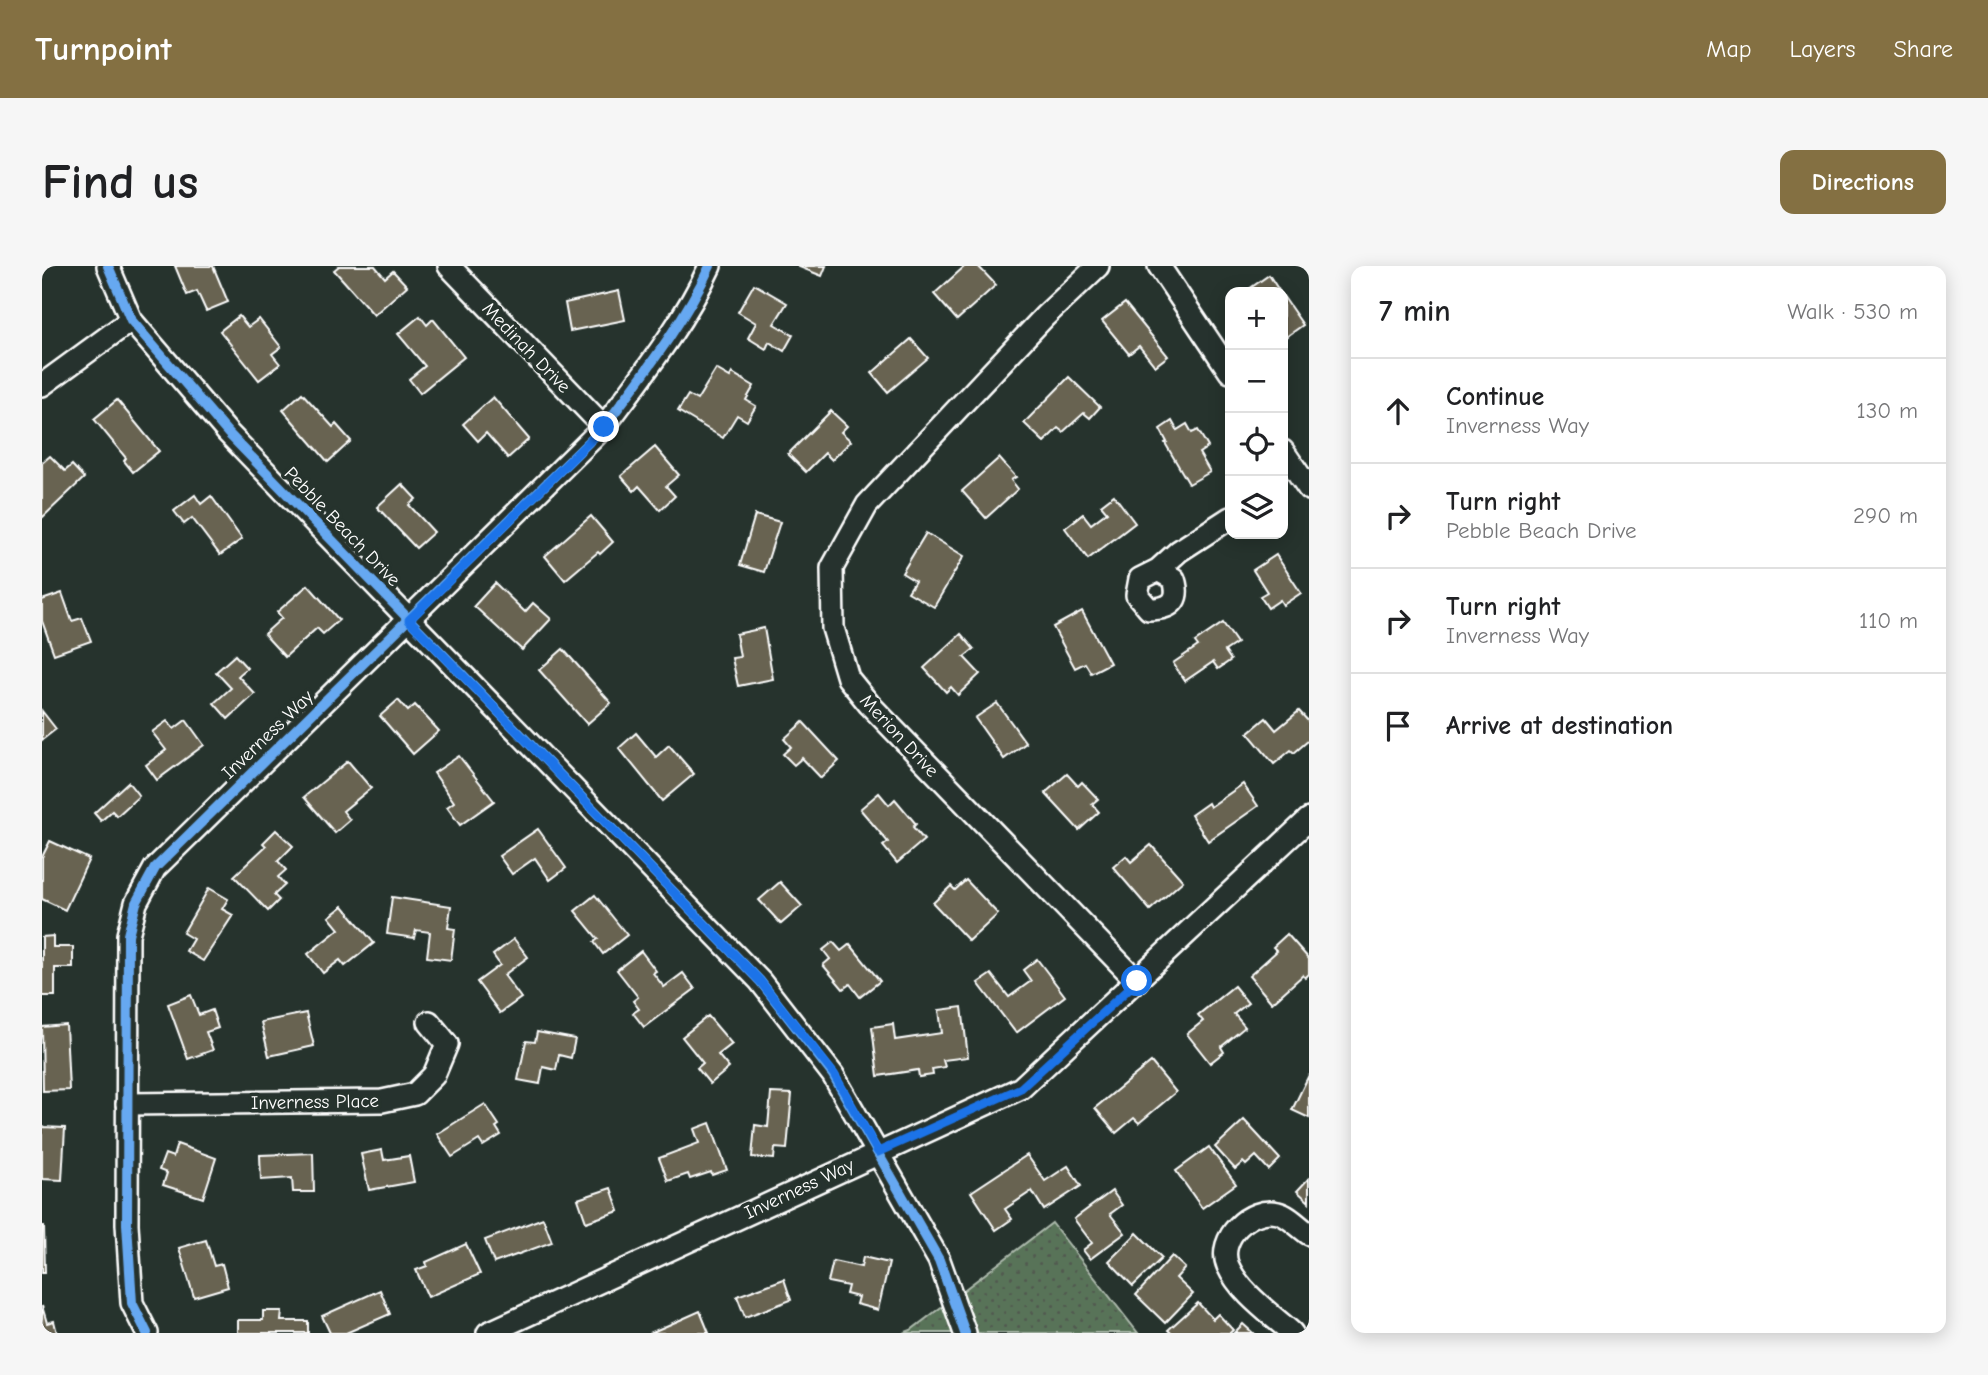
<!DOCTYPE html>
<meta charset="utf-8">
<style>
:root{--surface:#fff;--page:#f6f6f6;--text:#202124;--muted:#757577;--line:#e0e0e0;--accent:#847042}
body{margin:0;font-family:"Comic Neue",sans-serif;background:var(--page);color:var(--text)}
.controls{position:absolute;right:21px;top:21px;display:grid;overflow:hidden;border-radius:14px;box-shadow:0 4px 18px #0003}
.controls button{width:63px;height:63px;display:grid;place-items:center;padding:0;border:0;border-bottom:2px solid var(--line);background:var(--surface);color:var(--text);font:35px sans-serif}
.stop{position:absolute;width:21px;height:21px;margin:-16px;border:5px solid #1a73e8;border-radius:50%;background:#fff}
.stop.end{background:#1a73e8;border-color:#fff;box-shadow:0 2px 7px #0008}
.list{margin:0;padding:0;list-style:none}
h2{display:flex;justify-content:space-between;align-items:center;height:91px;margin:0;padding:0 28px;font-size:30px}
h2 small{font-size:23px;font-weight:400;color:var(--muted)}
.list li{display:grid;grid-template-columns:46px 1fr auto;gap:21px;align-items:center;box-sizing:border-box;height:105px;padding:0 28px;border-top:2px solid var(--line)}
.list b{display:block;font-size:26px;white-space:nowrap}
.list p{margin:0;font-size:23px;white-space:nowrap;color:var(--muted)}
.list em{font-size:23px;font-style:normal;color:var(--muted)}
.icon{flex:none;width:38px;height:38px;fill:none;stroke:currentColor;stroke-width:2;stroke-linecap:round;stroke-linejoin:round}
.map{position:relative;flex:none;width:1267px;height:1067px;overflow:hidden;border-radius:14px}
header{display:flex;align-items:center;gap:42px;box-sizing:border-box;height:98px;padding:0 35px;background:var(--accent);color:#fff}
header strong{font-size:33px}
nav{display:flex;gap:38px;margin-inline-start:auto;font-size:24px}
.intro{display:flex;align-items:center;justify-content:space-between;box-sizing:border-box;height:168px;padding:0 42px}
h1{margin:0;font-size:49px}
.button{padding:18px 32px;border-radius:14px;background:var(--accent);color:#fff;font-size:24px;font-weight:700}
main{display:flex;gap:42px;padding:0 42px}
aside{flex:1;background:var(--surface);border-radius:14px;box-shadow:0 4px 18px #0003}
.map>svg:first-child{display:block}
.grass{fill:url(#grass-dots);stroke:#acb9ac;stroke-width:2}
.building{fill:#676451;stroke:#fff;stroke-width:2}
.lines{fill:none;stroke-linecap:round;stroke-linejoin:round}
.minor-casing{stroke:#fff;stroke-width:26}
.minor{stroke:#26332d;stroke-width:21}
.cycleway-casing{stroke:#26332d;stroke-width:15}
.cycleway{stroke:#66a8f1;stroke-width:10}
.route{stroke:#1a73e8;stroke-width:9}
.labels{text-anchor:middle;stroke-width:7;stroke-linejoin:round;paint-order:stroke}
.street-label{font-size:19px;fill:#fff;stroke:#26332d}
</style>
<header>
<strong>Turnpoint</strong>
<nav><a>Map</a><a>Layers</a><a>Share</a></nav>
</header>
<div class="intro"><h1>Find us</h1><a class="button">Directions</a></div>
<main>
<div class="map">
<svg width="1267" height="1067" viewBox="0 0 1267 1067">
<defs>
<pattern id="grass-dots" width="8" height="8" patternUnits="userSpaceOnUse" patternTransform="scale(1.75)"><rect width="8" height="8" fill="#597358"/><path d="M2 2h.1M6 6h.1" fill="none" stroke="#515a50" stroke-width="1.8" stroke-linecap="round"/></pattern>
</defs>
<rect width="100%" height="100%" fill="#26332d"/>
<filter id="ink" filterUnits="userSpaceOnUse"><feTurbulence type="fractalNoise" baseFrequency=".0143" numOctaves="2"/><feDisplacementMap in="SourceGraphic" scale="14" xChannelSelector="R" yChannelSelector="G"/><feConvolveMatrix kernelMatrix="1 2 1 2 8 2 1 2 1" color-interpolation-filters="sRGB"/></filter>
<g filter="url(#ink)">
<path class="grass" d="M 1010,957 L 1096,1067 L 861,1067 L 869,1064 Z"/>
<g class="building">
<path d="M 133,0 L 171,0 L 186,36 L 164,45 L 155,25 L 145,29 Z"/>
<path d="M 297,0 L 333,0 L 343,12 L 351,5 L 365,20 L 332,49 L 292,4 Z"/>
<path d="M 755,0 L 784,0 L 780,10 Z"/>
<path d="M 923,0 L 936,0 L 954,19 L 915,54 L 892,28 Z"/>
<path d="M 1227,9 L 1238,26 L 1209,26 L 1207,23 Z"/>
<path d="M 712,18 L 745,37 L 732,58 L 751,69 L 742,85 L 727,76 L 724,83 L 706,72 L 714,57 L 696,46 Z"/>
<path d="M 577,25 L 583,54 L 528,65 L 523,37 Z"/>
<path d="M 1241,30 L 1261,59 L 1241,73 Z"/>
<path d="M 1083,37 L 1126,90 L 1113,100 L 1097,80 L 1087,88 L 1060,55 Z"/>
<path d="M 197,50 L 206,61 L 217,53 L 239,81 L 230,88 L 238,98 L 217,114 L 178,65 Z"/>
<path d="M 378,50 L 385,59 L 391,53 L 422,91 L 378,127 L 367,113 L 383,100 L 356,68 Z"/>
<path d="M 869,73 L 886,92 L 846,126 L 830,107 Z"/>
<path d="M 674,103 L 688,111 L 690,107 L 712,120 L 704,134 L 714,140 L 705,155 L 695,149 L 681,172 L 636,145 L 646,129 L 655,134 Z"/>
<path d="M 1027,111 L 1058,141 L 1048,152 L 1042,147 L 1021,166 L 1016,162 L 1002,176 L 982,157 Z"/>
<path d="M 260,127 L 291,161 L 294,158 L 309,175 L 286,196 L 241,144 Z"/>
<path d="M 451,131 L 487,173 L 466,192 L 444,167 L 436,175 L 421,158 Z"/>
<path d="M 75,134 L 117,185 L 91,206 L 82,195 L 84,192 L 52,153 Z"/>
<path d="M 789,145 L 805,160 L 799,166 L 809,175 L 790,194 L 783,187 L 764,206 L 746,188 Z"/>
<path d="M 1130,155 L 1135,164 L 1145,158 L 1150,167 L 1156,164 L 1166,181 L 1157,187 L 1168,206 L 1147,218 L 1123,177 L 1125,176 L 1118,163 Z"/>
<path d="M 613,181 L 637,209 L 624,220 L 633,230 L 618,244 L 597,220 L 592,225 L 579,210 Z"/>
<path d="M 8,190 L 23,205 L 30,199 L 42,212 L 0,252 L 0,197 Z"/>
<path d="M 957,192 L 974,211 L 969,214 L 976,223 L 944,252 L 920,225 Z"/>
<path d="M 360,218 L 374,233 L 367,239 L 392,266 L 374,282 L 335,241 Z"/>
<path d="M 153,229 L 159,238 L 169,230 L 200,273 L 178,289 L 150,252 L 142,258 L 132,245 Z"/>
<path d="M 1072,229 L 1093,257 L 1046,293 L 1023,262 L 1041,248 L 1049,258 L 1065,246 L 1059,239 Z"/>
<path d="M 713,249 L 738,256 L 722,306 L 698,299 Z"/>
<path d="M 549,250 L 571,276 L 558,288 L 556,286 L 523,314 L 503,290 Z"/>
<path d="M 884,267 L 922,290 L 892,341 L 866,326 L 873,315 L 860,307 Z"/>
<path d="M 1234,289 L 1259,327 L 1241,339 L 1238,334 L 1226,342 L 1218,330 L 1225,326 L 1211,304 Z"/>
<path d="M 453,317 L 483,346 L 491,337 L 509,353 L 480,384 L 432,340 Z"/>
<path d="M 266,319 L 297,354 L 281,368 L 275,362 L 243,391 L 222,368 L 240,352 L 235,346 Z"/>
<path d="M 20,327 L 30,355 L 40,352 L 49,375 L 12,388 L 0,355 L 0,334 Z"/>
<path d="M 1040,345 L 1068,397 L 1049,407 L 1043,397 L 1033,402 L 1011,361 Z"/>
<path d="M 1181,357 L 1195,377 L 1183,385 L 1189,394 L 1176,403 L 1171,396 L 1143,415 L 1131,397 L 1156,380 L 1153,376 Z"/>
<path d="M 722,362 L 731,413 L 696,420 L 690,392 L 698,391 L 694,368 Z"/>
<path d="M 919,368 L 932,383 L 922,391 L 938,408 L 916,429 L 909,421 L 904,426 L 882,402 Z"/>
<path d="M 521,383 L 569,437 L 545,458 L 497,404 Z"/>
<path d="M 193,389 L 205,402 L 196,410 L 213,428 L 186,453 L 172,437 L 189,422 L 174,406 Z"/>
<path d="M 356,434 L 366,445 L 373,439 L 397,465 L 371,488 L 338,450 Z"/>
<path d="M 955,437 L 984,477 L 962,493 L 933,452 Z"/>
<path d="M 0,445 L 14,463 L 0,474 Z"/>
<path d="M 1257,445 L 1267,456 L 1267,474 L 1252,487 L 1249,484 L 1232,498 L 1206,467 L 1224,452 L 1234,464 Z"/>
<path d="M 144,454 L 162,479 L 115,514 L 104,499 L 124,484 L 110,466 L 125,455 L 132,463 Z"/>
<path d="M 761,456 L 797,495 L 779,512 L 760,492 L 752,499 L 741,488 L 749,481 L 742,473 Z"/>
<path d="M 594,467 L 614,491 L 627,479 L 652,508 L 620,535 L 577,482 Z"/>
<path d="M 417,490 L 452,535 L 418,559 L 405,541 L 412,536 L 392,507 Z"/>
<path d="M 306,495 L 329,522 L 301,545 L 308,554 L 293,567 L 262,531 Z"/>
<path d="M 1025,508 L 1036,520 L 1040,516 L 1056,533 L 1050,538 L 1057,546 L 1037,564 L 1003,527 Z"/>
<path d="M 86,516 L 97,530 L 75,550 L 70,545 L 59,555 L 52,547 Z"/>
<path d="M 1201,518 L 1216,540 L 1166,575 L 1149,549 L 1166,537 L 1168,541 Z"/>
<path d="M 837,527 L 847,539 L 853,533 L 874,558 L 871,561 L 882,574 L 855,597 L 841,580 L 846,576 L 818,543 Z"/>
<path d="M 496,563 L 524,602 L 508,614 L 493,592 L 470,608 L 457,590 Z"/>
<path d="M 234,564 L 251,580 L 236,595 L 244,604 L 236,611 L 243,619 L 232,629 L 237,634 L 226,645 L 192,610 L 224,580 L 221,577 Z"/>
<path d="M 8,575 L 47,593 L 23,644 L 0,633 L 0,591 Z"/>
<path d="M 1109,579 L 1141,615 L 1108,644 L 1071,601 L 1084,590 L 1089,596 Z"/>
<path d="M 924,614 L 956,648 L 927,675 L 891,637 L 909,620 L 913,624 Z"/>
<path d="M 738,616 L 760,640 L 739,658 L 717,634 Z"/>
<path d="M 167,622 L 186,633 L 180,643 L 191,649 L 161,695 L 144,685 L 151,673 L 141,667 Z"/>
<path d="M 553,629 L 585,669 L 561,688 L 552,676 L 556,673 L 533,645 Z"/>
<path d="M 350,631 L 409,640 L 406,662 L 413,663 L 409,694 L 385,691 L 388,666 L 374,664 L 372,672 L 345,668 Z"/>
<path d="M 301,640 L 332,677 L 303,700 L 298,694 L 281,707 L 266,688 L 297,663 L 287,651 Z"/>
<path d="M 1245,668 L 1267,693 L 1267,708 L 1263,712 L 1261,709 L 1230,737 L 1207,710 L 1235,685 L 1231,681 Z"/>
<path d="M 11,670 L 11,681 L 31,681 L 31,702 L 13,702 L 13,730 L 0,730 L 0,671 Z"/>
<path d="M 472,673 L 486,691 L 462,709 L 479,732 L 458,747 L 435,716 L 458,699 L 451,689 Z"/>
<path d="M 791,676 L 799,685 L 808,678 L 838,715 L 818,731 L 808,718 L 801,723 L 781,699 L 788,693 L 781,684 Z"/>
<path d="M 599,685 L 614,705 L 611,707 L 622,721 L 641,707 L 653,723 L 602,761 L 591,747 L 597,743 L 591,735 L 596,731 L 575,704 Z"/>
<path d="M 995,693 L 1023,730 L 974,767 L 936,717 L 949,708 L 967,731 L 989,715 L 981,704 Z"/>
<path d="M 1192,720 L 1206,737 L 1192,748 L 1203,761 L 1179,781 L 1182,786 L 1168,797 L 1145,768 L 1161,755 L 1156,749 Z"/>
<path d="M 149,729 L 157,749 L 170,744 L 176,762 L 164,766 L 171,784 L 146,793 L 126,738 Z"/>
<path d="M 920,741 L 926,791 L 901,794 L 903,801 L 890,803 L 891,809 L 877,811 L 876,804 L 836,810 L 830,761 L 851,758 L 853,774 L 900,767 L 897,744 Z"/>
<path d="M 264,747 L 272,780 L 227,790 L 219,756 Z"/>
<path d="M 666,750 L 690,778 L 676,789 L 687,802 L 668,818 L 655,802 L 661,797 L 640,771 Z"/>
<path d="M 24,759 L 27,824 L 1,825 L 0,761 Z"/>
<path d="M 495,766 L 533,773 L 529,792 L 517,789 L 514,804 L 501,801 L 498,818 L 476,814 L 484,775 L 493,776 Z"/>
<path d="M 1109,796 L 1134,826 L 1097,857 L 1092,852 L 1074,867 L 1053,842 Z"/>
<path d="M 1267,809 L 1267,852 L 1250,844 Z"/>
<path d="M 729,827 L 750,828 L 745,883 L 733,882 L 732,893 L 710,891 L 713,859 L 726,861 Z"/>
<path d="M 443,838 L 457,859 L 454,861 L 459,869 L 441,880 L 437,874 L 410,891 L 395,868 Z"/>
<path d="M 1202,854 L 1238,893 L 1227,904 L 1214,890 L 1204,899 L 1201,896 L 1193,903 L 1173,881 Z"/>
<path d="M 668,857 L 685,904 L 670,909 L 669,906 L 648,913 L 646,908 L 626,915 L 617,892 L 657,877 L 652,863 Z"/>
<path d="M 0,861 L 23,862 L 20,914 L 0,913 Z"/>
<path d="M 135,878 L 174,892 L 161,932 L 121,919 L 125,907 L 117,904 L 123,888 L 131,891 Z"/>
<path d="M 1167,881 L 1194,918 L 1160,942 L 1134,905 Z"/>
<path d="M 340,884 L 342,894 L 367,890 L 372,916 L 327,924 L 319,888 Z"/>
<path d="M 271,887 L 272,926 L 251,926 L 250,912 L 219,914 L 218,889 Z"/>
<path d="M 985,889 L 1003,915 L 1026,900 L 1039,920 L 1002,944 L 990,925 L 963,943 L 970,953 L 954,964 L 929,926 Z"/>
<path d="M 1267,912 L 1267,936 L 1255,925 Z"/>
<path d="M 569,922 L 577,945 L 544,956 L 536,933 Z"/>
<path d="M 1070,925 L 1080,939 L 1068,948 L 1083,967 L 1048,993 L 1041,984 L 1050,977 L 1032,953 Z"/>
<path d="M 501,952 L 510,976 L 452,997 L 443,974 Z"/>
<path d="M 0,960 L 2,960 L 3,1007 L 0,1007 Z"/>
<path d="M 1095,967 L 1120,992 L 1091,1020 L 1067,995 Z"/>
<path d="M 164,974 L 172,1000 L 180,998 L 186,1021 L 152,1031 L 137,982 Z"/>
<path d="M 424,978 L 438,1008 L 386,1031 L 374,1004 L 385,1000 L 384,996 Z"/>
<path d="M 1130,990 L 1143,1002 L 1134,1012 L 1151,1028 L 1123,1057 L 1094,1029 Z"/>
<path d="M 821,991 L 847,997 L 836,1044 L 814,1038 L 816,1031 L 804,1028 L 806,1020 L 786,1016 L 791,995 L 819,1001 Z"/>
<path d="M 742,1013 L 749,1034 L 703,1051 L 695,1030 Z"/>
<path d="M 338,1024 L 348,1048 L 304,1067 L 288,1067 L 280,1050 Z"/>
<path d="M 1156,1037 L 1171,1053 L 1176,1048 L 1191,1064 L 1188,1067 L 1129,1067 L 1126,1064 Z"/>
<path d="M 0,1040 L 5,1057 L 12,1055 L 15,1067 L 0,1067 Z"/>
<path d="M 221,1045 L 240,1045 L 239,1055 L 266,1055 L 266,1067 L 196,1067 L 196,1054 L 221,1054 Z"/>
<path d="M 658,1045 L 667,1067 L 608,1067 L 638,1054 Z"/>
<path d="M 1201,1058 L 1211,1067 L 1192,1067 Z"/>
</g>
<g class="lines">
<defs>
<g id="minor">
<path d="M 66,0 L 89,54 L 186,167 L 718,715 L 791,809 L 897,994 L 923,1067"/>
<path d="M 407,0 L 562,161"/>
<path d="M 1056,0 L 1003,50 L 825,239 L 790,302 L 791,362 L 806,412 L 827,438 L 1095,715"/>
<path d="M 1117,0 L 1188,106"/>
<path d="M 0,119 L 89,54"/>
<path d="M 1241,185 L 1267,223"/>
<path d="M 1116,304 L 1132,313 C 1139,335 1129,343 1107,343 L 1095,329 L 1098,313 L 1116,304 L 1137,285 L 1188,252"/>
<path d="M 85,838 L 340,835 L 373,828 L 392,809 L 405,778 L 387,756"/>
<path d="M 105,1067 L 90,1037 L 85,958 L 86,669 L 94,637 L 113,602 L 562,161 C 599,111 642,57 668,0"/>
<path d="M 446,1067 L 979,822 L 1267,553"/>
<path d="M 1250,1067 C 1229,1048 1198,1027 1186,1000 C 1174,973 1208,940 1236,947 C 1246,949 1258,962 1267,968"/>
</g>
</defs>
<use href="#minor" class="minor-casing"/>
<use href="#minor" class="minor"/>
<defs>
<g id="cycleway">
<path d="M 66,0 L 89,54 L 186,167 L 718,715 L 791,809 L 897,994 L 923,1067"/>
<path d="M 105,1067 L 90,1037 L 85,958 L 86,669 L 94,637 L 113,602 L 562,161 C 599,111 642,57 668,0"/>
</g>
</defs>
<use href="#cycleway" class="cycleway-casing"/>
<use href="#cycleway" class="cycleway"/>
</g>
</g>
<g class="lines" filter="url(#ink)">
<path class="route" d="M 562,161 L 367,354 L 718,715 L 792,808 L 836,886 L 979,822 L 1095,715"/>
</g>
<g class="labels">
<g class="street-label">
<text transform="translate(485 81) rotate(46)" y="7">Medinah Drive</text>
<text transform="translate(301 260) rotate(46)" y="7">Pebble Beach Drive</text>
<text transform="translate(225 468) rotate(-44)" y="7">Inverness Way</text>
<text transform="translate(858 469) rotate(47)" y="7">Merion Drive</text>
<text transform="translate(273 835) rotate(-1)" y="7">Inverness Place</text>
<text transform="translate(757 922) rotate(-25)" y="7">Inverness Way</text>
</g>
</g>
</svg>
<div class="controls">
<button>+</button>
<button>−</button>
<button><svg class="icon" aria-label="locate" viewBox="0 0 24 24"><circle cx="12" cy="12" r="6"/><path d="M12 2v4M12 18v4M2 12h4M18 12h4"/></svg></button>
<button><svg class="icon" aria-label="layers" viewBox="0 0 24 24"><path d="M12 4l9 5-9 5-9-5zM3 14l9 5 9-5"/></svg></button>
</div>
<div class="stop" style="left:1095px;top:715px"></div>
<div class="stop end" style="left:562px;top:161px"></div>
</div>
<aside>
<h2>7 min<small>Walk · 530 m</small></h2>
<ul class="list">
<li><svg class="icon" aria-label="ahead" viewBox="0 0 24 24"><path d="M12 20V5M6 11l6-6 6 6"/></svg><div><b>Continue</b><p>Inverness Way</p></div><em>130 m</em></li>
<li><svg class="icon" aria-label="right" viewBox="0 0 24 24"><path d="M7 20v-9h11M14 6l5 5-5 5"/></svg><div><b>Turn right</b><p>Pebble Beach Drive</p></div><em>290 m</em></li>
<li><svg class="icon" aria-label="right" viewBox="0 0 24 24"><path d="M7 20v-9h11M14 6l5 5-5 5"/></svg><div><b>Turn right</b><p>Inverness Way</p></div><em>110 m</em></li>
<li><svg class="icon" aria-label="arrive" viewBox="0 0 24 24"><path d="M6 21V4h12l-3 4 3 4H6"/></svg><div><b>Arrive at destination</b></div></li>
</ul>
</aside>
</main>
